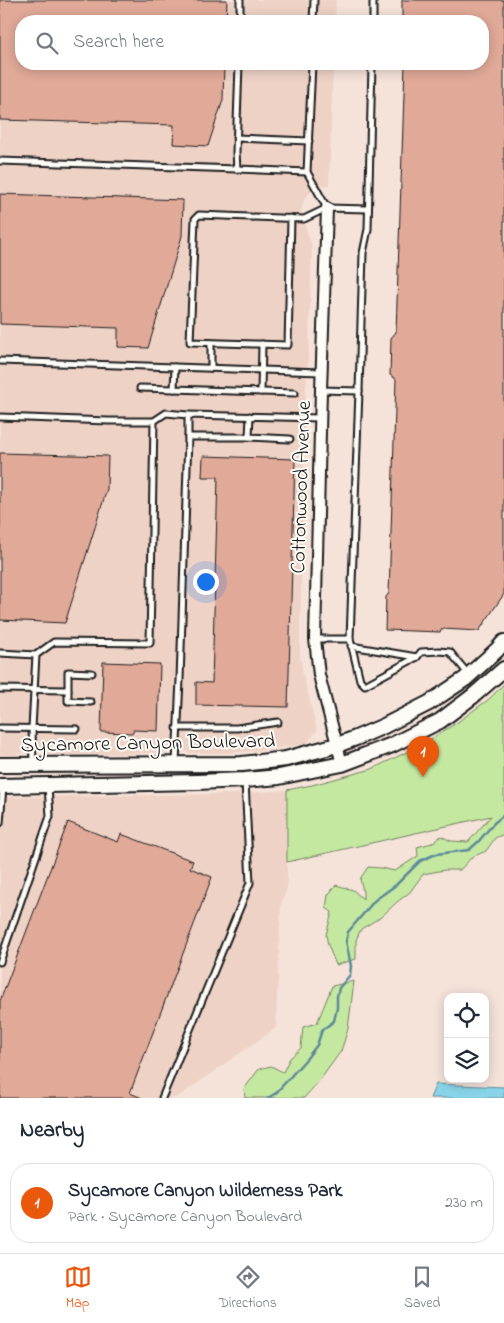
<!DOCTYPE html>
<meta charset="utf-8">
<style>
:root{--surface:#fff;--page:#f6f6f7;--text:#1f2937;--muted:#747a83;--line:#e0e1e3;--accent:#ea580c}
body{margin:0;font-family:"Indie Flower",sans-serif;background:var(--page);color:var(--text)}
.controls{position:absolute;right:15px;bottom:15px;display:grid;overflow:hidden;border-radius:10px;box-shadow:0 2px 12px #0003}
.controls button{width:45px;height:45px;display:grid;place-items:center;padding:0;border:0;border-bottom:1px solid var(--line);background:var(--surface);color:var(--text);font:25px sans-serif}
.you{position:absolute;left:205px;top:581px;width:18px;height:18px;margin:-12px;border:4px solid #fff;border-radius:50%;background:#1a73e8;box-shadow:0 0 0 8px #1a73e833}
.badge{display:grid;place-items:center;width:32px;height:32px;border-radius:50%;background:var(--accent);color:#fff;font-size:16px;font-weight:700}
.pin{position:absolute;translate:-50% -41px;filter:drop-shadow(0 1px 2px #0008)}
.pin::after{content:'';position:absolute;top:26px;width:18px;height:15px;background:inherit;clip-path:polygon(0 0,100% 0,50% 100%)}
.list{margin:0;padding:0;list-style:none}
h2{display:flex;justify-content:space-between;align-items:center;height:65px;margin:0;padding:0 20px;font-size:21px}
h2 small{font-size:16px;font-weight:400;color:var(--muted)}
.list li{display:grid;grid-template-columns:32px 1fr auto;gap:15px;align-items:center;box-sizing:border-box;height:80px;margin:0 10px 10px;padding:0 10px;border:1px solid var(--line);border-radius:20px}
.list b{display:block;font-size:19px;white-space:nowrap}
.list p{margin:0;font-size:16px;white-space:nowrap;color:var(--muted)}
.list em{font-size:16px;font-style:normal;color:var(--muted)}
.icon{flex:none;width:28px;height:28px;fill:none;stroke:currentColor;stroke-width:2;stroke-linecap:round;stroke-linejoin:round}
.map{position:relative;flex:none;width:504px;height:1098px;overflow:hidden}
.search{position:absolute;background:var(--surface);box-shadow:0 2px 12px #0003;left:15px;right:15px;top:15px;height:55px;display:flex;align-items:center;gap:12px;box-sizing:border-box;padding:0 18px;border-radius:20px;color:var(--muted);font-size:19px}
.sheet{height:155px;background:var(--surface)}
nav{display:flex;justify-content:space-around;align-items:center;box-sizing:border-box;height:70px;border-top:1px solid var(--line);background:var(--surface);font-size:14px;color:var(--muted)}
nav a{display:grid;justify-items:center;gap:2px}
nav .on{color:var(--accent)}
.map>svg:first-child{display:block}
.built{fill:#efd2c6}
.green{fill:#c5e8a1;stroke:#70825e}
.water{fill:#89d4e9;stroke:#5d8a97}
.lines{fill:none;stroke-linecap:round;stroke-linejoin:round}
.stream{stroke:#5d8a97;stroke-width:2.5}
.building{fill:#e1a998;stroke:#1c1c1c}
.lane-casing{stroke:#1c1c1c;stroke-width:9}
.street-casing{stroke:#1c1c1c;stroke-width:14}
.secondary-casing{stroke:#1c1c1c;stroke-width:18}
.lane{stroke:#fdfcf7;stroke-width:5}
.street{stroke:#fdfcf7;stroke-width:10}
.secondary{stroke:#fdfcf7;stroke-width:14}
.labels{text-anchor:middle;stroke-width:4;stroke-linejoin:round;paint-order:stroke}
.street-label{font-size:21px;fill:#1c1c1c;stroke:#fdfcf7}
</style>
<div class="map">
<svg width="504" height="1098" viewBox="0 0 504 1098">
<rect width="100%" height="100%" fill="#f5e3da"/>
<filter id="ink" filterUnits="userSpaceOnUse"><feTurbulence type="fractalNoise" baseFrequency=".02" numOctaves="2"/><feDisplacementMap in="SourceGraphic" scale="10" xChannelSelector="R" yChannelSelector="G"/><feConvolveMatrix kernelMatrix="1 2 1 2 8 2 1 2 1" color-interpolation-filters="sRGB"/></filter>
<g filter="url(#ink)">
<g class="built">
<path d="M 0,0 L 336,0 L 335,21 L 21,21 L 21,64 L 333,64 L 329,185 L 323,186 L 312,191 L 304,199 L 301,211 L 312,247 L 309,346 L 305,403 L 300,628 L 300,657 L 303,674 L 317,730 L 308,742 L 304,744 L 275,749 L 229,753 L 189,753 L 185,751 L 166,752 L 162,753 L 51,755 L 44,751 L 19,753 L 17,755 L 0,755 Z"/>
<path d="M 287,790 L 287,888 L 281,904 L 276,1028 L 176,1098 L 0,1098 L 0,797 L 229,794 Z"/>
</g>
<g class="green">
<path d="M 504,684 L 504,834 L 495,838 L 486,851 L 472,857 L 460,870 L 444,870 L 423,874 L 410,892 L 397,902 L 381,917 L 361,929 L 356,940 L 356,959 L 336,965 L 328,945 L 326,935 L 332,912 L 326,908 L 328,895 L 336,885 L 353,890 L 363,899 L 363,891 L 360,879 L 368,867 L 381,868 L 395,871 L 418,856 L 417,847 L 432,843 L 441,836 L 451,841 L 468,842 L 491,816 L 287,862 L 287,790 L 312,785 L 372,769 L 421,745 L 455,724 L 489,699 Z"/>
<path d="M 354,981 L 348,1029 L 341,1051 L 320,1080 L 304,1098 L 245,1098 L 244,1089 L 259,1069 L 271,1066 L 283,1072 L 290,1058 L 301,1048 L 303,1027 L 317,1023 L 332,986 Z"/>
</g>
<path class="water" d="M 436,1084 L 504,1087 L 504,1098 L 430,1098 Z"/>
<g class="lines">
<path class="stream" d="M 268,1098 L 276,1093 L 307,1058 L 317,1045 L 322,1030 L 334,1021 L 337,1008 L 337,996 L 339,988 L 350,975 L 351,966 L 346,941 L 348,932 L 375,900 L 396,885 L 420,861 L 436,854 L 469,850 L 478,842 L 494,823 L 504,815"/>
</g>
<g class="building">
<path d="M 0,0 L 227,0 L 226,21 L 21,21 L 21,64 L 224,64 L 223,100 L 208,146 L 173,144 L 174,125 L 0,120 Z"/>
<path d="M 402,0 L 504,0 L 504,594 L 479,631 L 442,629 L 440,632 L 385,630 L 386,597 L 389,593 L 396,379 L 390,375 L 391,338 L 396,332 L 405,64 L 483,64 L 483,21 L 406,21 L 402,19 Z"/>
<path d="M 0,194 L 183,200 L 182,236 L 148,348 L 118,347 L 118,328 L 0,324 Z"/>
<path d="M 0,453 L 108,456 L 107,489 L 65,623 L 0,620 Z"/>
<path d="M 203,456 L 295,459 L 288,707 L 196,705 L 196,682 L 212,683 L 218,477 L 202,477 Z"/>
<path d="M 103,662 L 160,664 L 158,731 L 133,730 L 133,733 L 101,732 Z"/>
<path d="M 68,822 L 118,842 L 121,834 L 193,861 L 190,868 L 212,877 L 130,1093 L 142,1098 L 0,1098 L 0,1001 Z"/>
</g>
<g class="lines">
<defs>
<g id="lane">
<path d="M 240,21 L 240,0"/>
<path d="M 313,21 L 314,0"/>
<path d="M 373,21 L 373,0"/>
<path d="M 312,64 L 307,172 L 327,208"/>
<path d="M 236,138 L 309,141"/>
<path d="M 0,161 L 237,169 L 236,152 L 239,64"/>
<path d="M 237,169 L 307,172"/>
<path d="M 291,218 L 288,345 L 190,342 L 195,219 L 199,215 L 304,219 L 327,208 L 368,209"/>
<path d="M 0,361 L 321,372"/>
<path d="M 175,367 L 174,389 L 261,392 L 262,344"/>
<path d="M 211,368 L 211,343"/>
<path d="M 140,388 L 174,389"/>
<path d="M 321,390 L 359,391 L 350,639 L 360,680 L 365,685 L 417,657 L 421,652 L 439,651 L 450,652 L 469,675"/>
<path d="M 359,391 L 363,253 L 368,229 L 372,64"/>
<path d="M 261,392 L 295,393"/>
<path d="M 250,416 L 249,437 L 290,439"/>
<path d="M 0,417 L 108,421 L 154,421"/>
<path d="M 249,437 L 188,437 L 188,415 L 320,418"/>
<path d="M 315,639 L 350,639"/>
<path d="M 351,646 L 417,657"/>
<path d="M 0,653 L 36,655"/>
<path d="M 0,689 L 68,690 L 68,672 L 92,673"/>
<path d="M 68,690 L 68,701 L 91,702"/>
<path d="M 0,728 L 77,729"/>
<path d="M 177,728 L 237,728 L 278,722"/>
<path d="M 176,763 L 180,680 L 188,437"/>
<path d="M 33,765 L 32,728 L 36,655 L 54,642 L 150,643 L 154,421 L 166,413 L 188,415"/>
<path d="M 0,823 L 3,787"/>
<path d="M 0,962 L 50,816 L 48,786"/>
<path d="M 162,1098 L 250,883 L 245,781"/>
</g>
<path id="street" d="M 327,208 L 321,390 L 315,639 L 319,675 L 342,764"/>
<g id="secondary">
<path d="M 0,765 L 242,764 L 286,759 L 337,745 L 356,738 L 384,726 L 429,703 L 465,679 L 497,650 L 504,642"/>
<path d="M 0,786 L 197,782 L 245,780 L 279,777 L 322,768 L 342,764 L 392,745 L 440,721 L 473,696 L 504,669"/>
</g>
</defs>
<use href="#lane" class="lane-casing"/>
<use href="#street" class="street-casing"/>
<use href="#secondary" class="secondary-casing"/>
<use href="#lane" class="lane"/>
<use href="#street" class="street"/>
<use href="#secondary" class="secondary"/>
</g>
</g>
<g class="labels">
<g class="street-label">
<text transform="translate(300 487) rotate(-88)" y="7">Cottonwood Avenue</text>
<text transform="translate(148 742) rotate(-1)" y="7">Sycamore Canyon Boulevard</text>
</g>
</g>
</svg>
<div class="controls">
<button><svg class="icon" aria-label="locate" viewBox="0 0 24 24"><circle cx="12" cy="12" r="6"/><path d="M12 2v4M12 18v4M2 12h4M18 12h4"/></svg></button>
<button><svg class="icon" aria-label="layers" viewBox="0 0 24 24"><path d="M12 4l9 5-9 5-9-5zM3 14l9 5 9-5"/></svg></button>
</div>
<div class="you"></div>
<div class="pin badge" style="left:423px;top:777px">1</div>
<div class="search"><svg class="icon" aria-label="search" viewBox="0 0 24 24"><circle cx="10" cy="10" r="6"/><path d="M15 15l6 6"/></svg>Search here</div>
</div>
<section class="sheet">
<h2>Nearby<small></small></h2>
<ul class="list">
<li><span class="badge">1</span><div><b>Sycamore Canyon Wilderness Park</b><p>Park · Sycamore Canyon Boulevard</p></div><em>230 m</em></li>
</ul>
</section>
<nav>
<a class="on"><svg class="icon" aria-label="map" viewBox="0 0 24 24"><path d="M3 6l6-2 6 2 6-2v14l-6 2-6-2-6 2zM9 4v14M15 6v14"/></svg>Map</a>
<a><svg class="icon" aria-label="directions" viewBox="0 0 24 24"><path d="M12 3l9 9-9 9-9-9zM9 14v-3h6M13 9l2 2-2 2"/></svg>Directions</a>
<a><svg class="icon" aria-label="saved" viewBox="0 0 24 24"><path d="M7 4h10v16l-5-4-5 4z"/></svg>Saved</a>
</nav>
